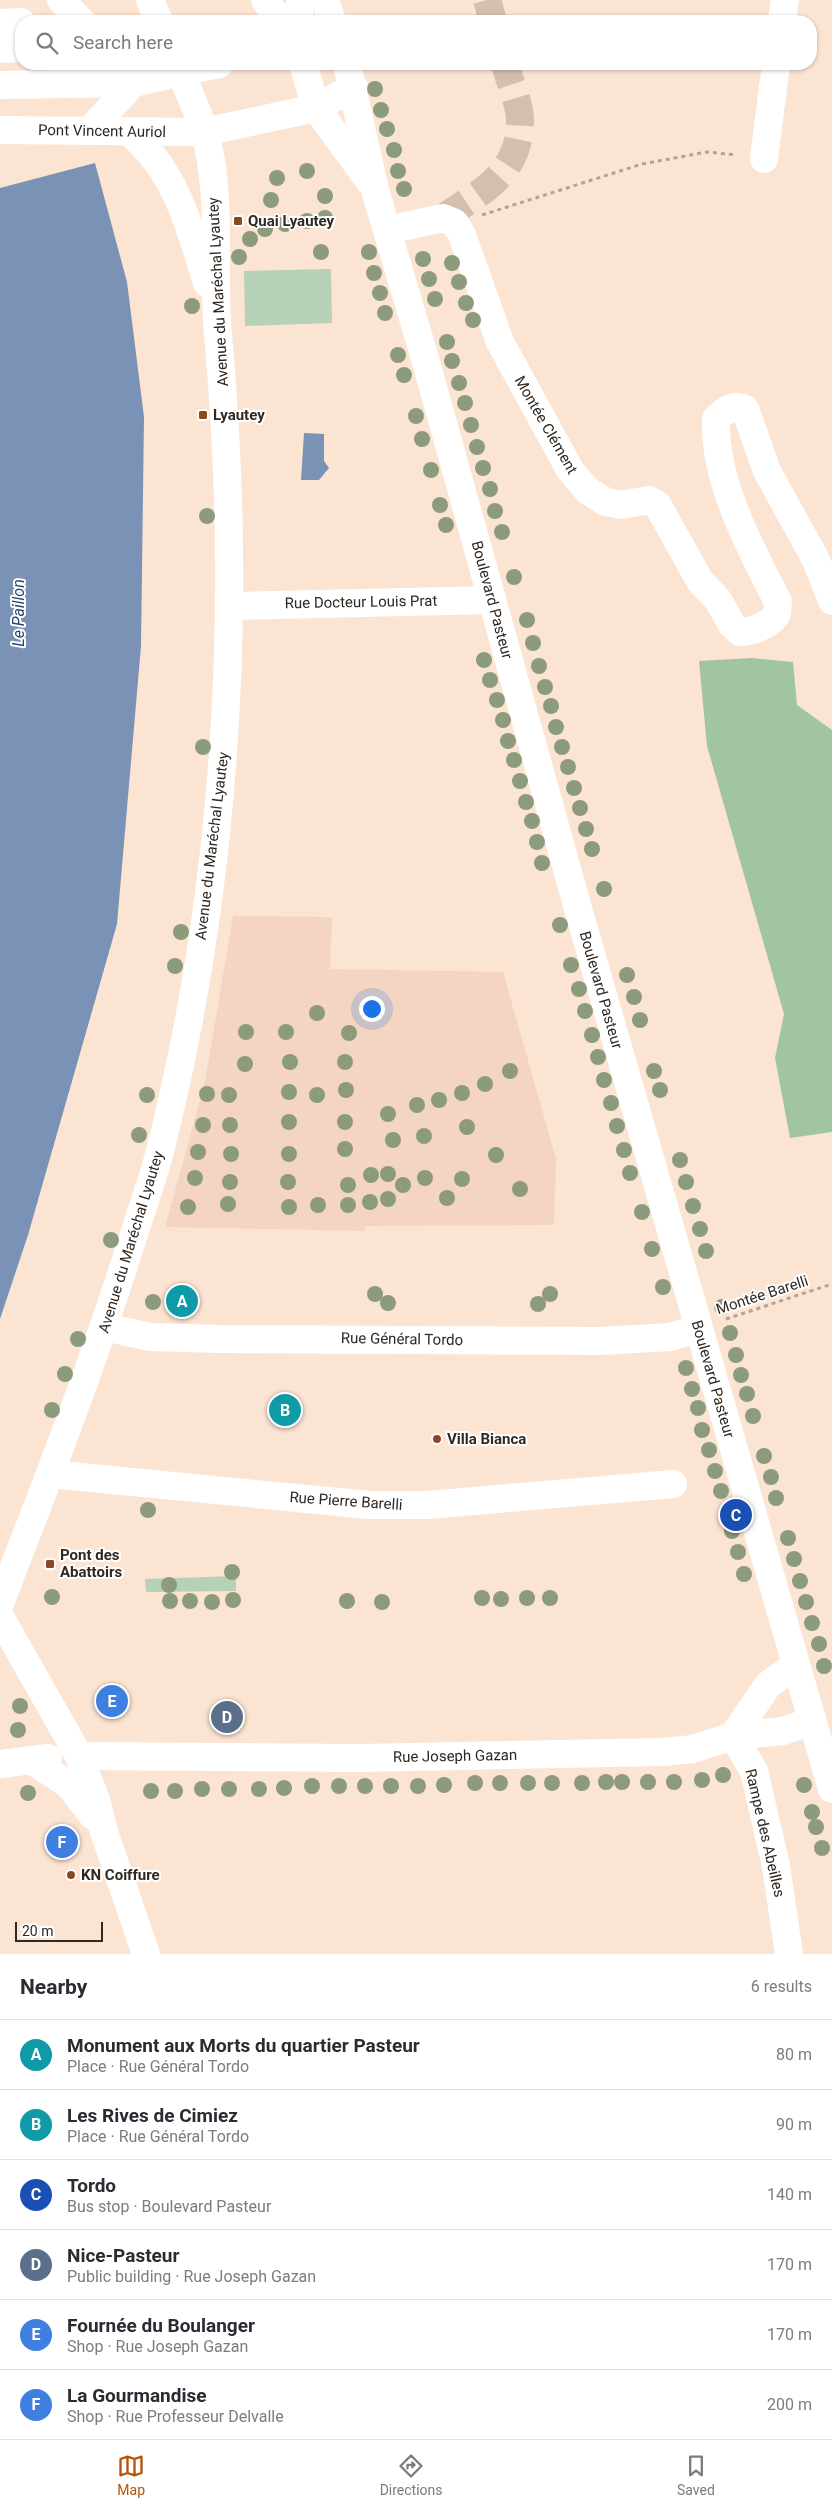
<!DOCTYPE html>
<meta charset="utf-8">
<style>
:root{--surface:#fff;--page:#f2f2f3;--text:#2b2b33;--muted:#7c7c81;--line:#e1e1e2;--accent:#b45309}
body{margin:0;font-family:Roboto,sans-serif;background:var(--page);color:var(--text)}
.scale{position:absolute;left:15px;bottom:12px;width:88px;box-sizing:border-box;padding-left:5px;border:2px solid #302821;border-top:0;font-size:14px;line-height:18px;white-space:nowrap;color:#302821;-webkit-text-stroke:4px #fff;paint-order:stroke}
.you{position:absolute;left:371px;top:1008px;width:18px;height:18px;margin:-12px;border:4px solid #fff;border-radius:50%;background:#1a73e8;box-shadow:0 0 0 8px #1a73e833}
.badge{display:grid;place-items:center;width:32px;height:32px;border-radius:50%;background:var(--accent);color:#fff;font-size:16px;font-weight:700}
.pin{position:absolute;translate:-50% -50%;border:2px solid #fff;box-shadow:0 1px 5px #0006}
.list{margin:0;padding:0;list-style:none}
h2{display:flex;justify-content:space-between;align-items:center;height:65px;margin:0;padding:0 20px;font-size:21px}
h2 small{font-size:16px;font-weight:400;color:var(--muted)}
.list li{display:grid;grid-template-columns:32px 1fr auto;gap:15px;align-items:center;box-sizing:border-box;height:70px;padding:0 20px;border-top:1px solid var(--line)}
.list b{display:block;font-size:19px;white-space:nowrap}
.list p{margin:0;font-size:16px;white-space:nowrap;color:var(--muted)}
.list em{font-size:16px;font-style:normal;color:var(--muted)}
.icon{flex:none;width:28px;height:28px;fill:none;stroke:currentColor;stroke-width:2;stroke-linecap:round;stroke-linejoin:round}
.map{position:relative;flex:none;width:832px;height:1954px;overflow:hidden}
.search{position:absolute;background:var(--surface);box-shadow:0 1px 4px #0004;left:15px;right:15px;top:15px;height:55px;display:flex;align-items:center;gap:12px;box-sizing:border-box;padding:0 18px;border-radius:20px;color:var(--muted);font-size:19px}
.sheet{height:485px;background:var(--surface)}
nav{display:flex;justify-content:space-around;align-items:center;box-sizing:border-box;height:70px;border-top:1px solid var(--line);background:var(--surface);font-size:14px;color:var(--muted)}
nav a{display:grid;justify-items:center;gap:2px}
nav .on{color:var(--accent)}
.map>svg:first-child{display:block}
.built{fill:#f3d5c1}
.green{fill:#b5d1b6}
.forest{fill:#a1c4a3}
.water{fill:#7a92b5}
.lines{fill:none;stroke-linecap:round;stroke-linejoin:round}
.minor-tunnel{stroke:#d3beaf;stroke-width:28;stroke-dasharray:28 14;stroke-linecap:butt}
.path{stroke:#b5a295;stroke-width:3;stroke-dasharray:4 4;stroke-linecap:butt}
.minor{stroke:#fff;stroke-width:28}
.major{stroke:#fff;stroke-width:28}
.tree{fill:#8b9b7c}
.poi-dot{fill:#8e4723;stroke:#fff;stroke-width:2}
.labels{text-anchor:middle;stroke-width:4;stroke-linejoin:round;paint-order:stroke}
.street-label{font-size:15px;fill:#302821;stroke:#fff}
.poi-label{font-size:15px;font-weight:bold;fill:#302821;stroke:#fff;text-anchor:start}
.water-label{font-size:16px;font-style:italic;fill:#254574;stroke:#fff}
</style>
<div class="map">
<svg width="832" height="1954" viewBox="0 0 832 1954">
<rect width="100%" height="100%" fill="#fce4d3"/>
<path class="built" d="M 233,916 L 332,917 L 330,969 L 503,972 L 556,1159 L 554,1225 L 366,1226 L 365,1231 L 165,1227 L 205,1082 Z"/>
<g class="green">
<path d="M 331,269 L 332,323 L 245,326 L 244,271 Z"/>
<path d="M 236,1576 L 236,1591 L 146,1592 L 145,1579 Z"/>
</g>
<path class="forest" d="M 752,658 L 793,662 L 797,705 L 832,730 L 832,1132 L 790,1138 L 775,1058 L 784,1014 L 707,746 L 699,661 Z"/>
<g class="water">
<path d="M 95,163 L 127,282 L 144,417 L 141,646 L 117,924 L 28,1235 L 0,1319 L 0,188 Z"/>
<path d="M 304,433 L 324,434 L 324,461 L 329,468 L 319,480 L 301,480 Z"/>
</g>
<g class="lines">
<g class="minor-tunnel">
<path d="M 487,0 L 493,21"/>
<path d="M 443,218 C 482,191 520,174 520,120 C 520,104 509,80 505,64"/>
</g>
<g class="path">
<path d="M 482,215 L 642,164 L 707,152 L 737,155"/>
<path d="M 726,1319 L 832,1284"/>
</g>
<g class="minor">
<path d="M 61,0 L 81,21"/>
<path d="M 265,0 L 280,21"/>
<path d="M 325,0 L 332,21"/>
<path d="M 299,21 L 300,0"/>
<path d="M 782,21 L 785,0"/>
<path d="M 0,23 L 21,22"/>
<path d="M 0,49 L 21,48"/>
<path d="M 118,64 L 133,83"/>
<path d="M 303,64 L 316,108 L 370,182"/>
<path d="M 347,64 L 375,190 L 424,355 L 577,905 L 832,1789"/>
<path d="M 181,72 L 219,64"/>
<path d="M 204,132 L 316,108 L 354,87"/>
<path d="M 764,159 L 776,64"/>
<path d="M 388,230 L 443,218 L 455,223 L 462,235 L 500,342 L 570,470 L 588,491 L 606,502 L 621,505 L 649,500 L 657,504 L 700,581 L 718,600 L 732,625 L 740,632 C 751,632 770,625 776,615 C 778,612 777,606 778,602 C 750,547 714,482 716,419 C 724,411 733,403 745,409 L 767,471 L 816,560 L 832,601"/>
<path d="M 230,606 L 492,600"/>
<path d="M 105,1327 L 150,1337 L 219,1339 L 601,1341 L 671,1337 L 698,1328"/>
<path d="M 50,1474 L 369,1505 L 428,1505 L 673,1484"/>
<path d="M 733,1736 L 754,1771 L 776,1866 L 789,1954"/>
<path d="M 733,1736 L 768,1685 L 795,1665"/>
<path d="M 79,1756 L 361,1758 L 663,1752 L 693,1749 L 733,1736 L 783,1731 L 812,1721"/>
</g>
<g class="major">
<path d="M 150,0 L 159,21"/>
<path d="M 0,85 L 133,83 L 181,72"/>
<path d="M 0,130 L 204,132"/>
<path d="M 90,130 L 140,76"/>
<path d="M 127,131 C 175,167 190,228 207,283"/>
<path d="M 0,1603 C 45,1487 90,1372 128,1253 C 138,1220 150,1188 159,1155 C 227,888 243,609 218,335 C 213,278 220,218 211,161 C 206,128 190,95 177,64"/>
<path d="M 0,1617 L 79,1756 L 96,1800 L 104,1832 L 146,1954"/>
<path d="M 31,1760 L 68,1784 L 93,1816"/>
<path d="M 0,1764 L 48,1758"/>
</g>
</g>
<g class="tree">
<circle cx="375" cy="89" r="8"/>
<circle cx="381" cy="110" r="8"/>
<circle cx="387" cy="129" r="8"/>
<circle cx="394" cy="150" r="8"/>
<circle cx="307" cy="171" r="8"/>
<circle cx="398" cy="171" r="8"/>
<circle cx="277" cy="178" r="8"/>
<circle cx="404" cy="189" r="8"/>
<circle cx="325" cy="196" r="8"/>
<circle cx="271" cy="200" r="8"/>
<circle cx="325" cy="218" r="8"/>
<circle cx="307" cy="221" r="8"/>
<circle cx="285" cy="224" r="8"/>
<circle cx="265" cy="229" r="8"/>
<circle cx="250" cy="239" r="8"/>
<circle cx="321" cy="252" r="8"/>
<circle cx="369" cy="252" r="8"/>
<circle cx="239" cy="257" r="8"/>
<circle cx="423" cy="259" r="8"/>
<circle cx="452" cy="263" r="8"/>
<circle cx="374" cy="273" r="8"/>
<circle cx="429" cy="279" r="8"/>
<circle cx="459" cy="282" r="8"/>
<circle cx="380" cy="293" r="8"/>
<circle cx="435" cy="299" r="8"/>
<circle cx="466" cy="303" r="8"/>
<circle cx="192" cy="306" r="8"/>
<circle cx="385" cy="313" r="8"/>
<circle cx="473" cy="320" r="8"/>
<circle cx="447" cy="342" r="8"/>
<circle cx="398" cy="355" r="8"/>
<circle cx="452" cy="361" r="8"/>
<circle cx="404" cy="375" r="8"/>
<circle cx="459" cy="383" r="8"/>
<circle cx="465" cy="403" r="8"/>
<circle cx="416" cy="416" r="8"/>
<circle cx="471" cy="425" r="8"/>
<circle cx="422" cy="439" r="8"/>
<circle cx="477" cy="447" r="8"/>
<circle cx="483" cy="468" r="8"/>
<circle cx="431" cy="470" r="8"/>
<circle cx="490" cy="489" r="8"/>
<circle cx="440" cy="505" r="8"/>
<circle cx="495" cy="511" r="8"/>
<circle cx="207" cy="516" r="8"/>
<circle cx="446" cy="525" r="8"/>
<circle cx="502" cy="532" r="8"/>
<circle cx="514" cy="577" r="8"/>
<circle cx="527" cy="620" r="8"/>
<circle cx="533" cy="643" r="8"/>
<circle cx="484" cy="660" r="8"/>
<circle cx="539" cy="666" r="8"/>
<circle cx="490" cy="680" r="8"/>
<circle cx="545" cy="687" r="8"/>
<circle cx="497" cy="700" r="8"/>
<circle cx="551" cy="706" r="8"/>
<circle cx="503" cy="720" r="8"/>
<circle cx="556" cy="727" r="8"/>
<circle cx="508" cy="741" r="8"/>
<circle cx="203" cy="747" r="8"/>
<circle cx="562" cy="747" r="8"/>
<circle cx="514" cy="760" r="8"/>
<circle cx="568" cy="767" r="8"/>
<circle cx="520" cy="781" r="8"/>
<circle cx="574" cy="788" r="8"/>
<circle cx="526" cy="802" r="8"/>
<circle cx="580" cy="808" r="8"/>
<circle cx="532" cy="821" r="8"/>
<circle cx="586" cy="829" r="8"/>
<circle cx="537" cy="842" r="8"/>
<circle cx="592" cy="849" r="8"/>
<circle cx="542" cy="863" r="8"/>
<circle cx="604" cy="889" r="8"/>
<circle cx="560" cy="925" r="8"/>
<circle cx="181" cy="932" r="8"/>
<circle cx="571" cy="965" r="8"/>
<circle cx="175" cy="966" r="8"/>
<circle cx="627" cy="975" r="8"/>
<circle cx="579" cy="989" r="8"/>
<circle cx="634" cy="997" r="8"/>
<circle cx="585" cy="1011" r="8"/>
<circle cx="317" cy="1013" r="8"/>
<circle cx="640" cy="1020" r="8"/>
<circle cx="246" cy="1032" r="8"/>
<circle cx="286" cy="1032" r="8"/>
<circle cx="349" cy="1033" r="8"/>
<circle cx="592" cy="1035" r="8"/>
<circle cx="598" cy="1057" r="8"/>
<circle cx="290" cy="1062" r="8"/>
<circle cx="345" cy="1062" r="8"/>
<circle cx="245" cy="1064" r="8"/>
<circle cx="510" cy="1071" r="8"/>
<circle cx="654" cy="1071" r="8"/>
<circle cx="604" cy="1080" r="8"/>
<circle cx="485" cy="1084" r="8"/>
<circle cx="346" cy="1090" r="8"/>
<circle cx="660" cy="1090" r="8"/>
<circle cx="289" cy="1092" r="8"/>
<circle cx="462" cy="1093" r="8"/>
<circle cx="207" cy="1094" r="8"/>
<circle cx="147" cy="1095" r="8"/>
<circle cx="229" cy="1095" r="8"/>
<circle cx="317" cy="1095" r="8"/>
<circle cx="439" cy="1100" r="8"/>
<circle cx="611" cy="1103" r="8"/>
<circle cx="417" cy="1105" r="8"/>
<circle cx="388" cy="1114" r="8"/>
<circle cx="289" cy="1122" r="8"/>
<circle cx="345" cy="1122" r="8"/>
<circle cx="203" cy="1125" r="8"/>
<circle cx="230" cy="1125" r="8"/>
<circle cx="617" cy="1126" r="8"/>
<circle cx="467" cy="1127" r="8"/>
<circle cx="139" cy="1135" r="8"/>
<circle cx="424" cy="1136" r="8"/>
<circle cx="393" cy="1140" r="8"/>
<circle cx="345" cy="1149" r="8"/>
<circle cx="624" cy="1150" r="8"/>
<circle cx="198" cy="1152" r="8"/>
<circle cx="231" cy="1154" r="8"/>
<circle cx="289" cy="1154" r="8"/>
<circle cx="496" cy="1155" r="8"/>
<circle cx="680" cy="1160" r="8"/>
<circle cx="630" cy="1173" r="8"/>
<circle cx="388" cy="1174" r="8"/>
<circle cx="371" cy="1175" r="8"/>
<circle cx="195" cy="1178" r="8"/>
<circle cx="425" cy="1178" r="8"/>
<circle cx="462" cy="1179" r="8"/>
<circle cx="230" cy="1182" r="8"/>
<circle cx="288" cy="1182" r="8"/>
<circle cx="686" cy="1182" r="8"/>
<circle cx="348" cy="1185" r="8"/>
<circle cx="403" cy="1185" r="8"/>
<circle cx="520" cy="1189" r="8"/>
<circle cx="447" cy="1198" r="8"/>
<circle cx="388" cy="1199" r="8"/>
<circle cx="370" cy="1202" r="8"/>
<circle cx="228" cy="1204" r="8"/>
<circle cx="318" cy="1205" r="8"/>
<circle cx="348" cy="1205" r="8"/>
<circle cx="693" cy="1206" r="8"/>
<circle cx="188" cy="1207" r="8"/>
<circle cx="289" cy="1207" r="8"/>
<circle cx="642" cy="1212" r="8"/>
<circle cx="700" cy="1229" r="8"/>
<circle cx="111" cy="1240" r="8"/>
<circle cx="652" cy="1249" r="8"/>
<circle cx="706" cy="1251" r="8"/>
<circle cx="663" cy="1287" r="8"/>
<circle cx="375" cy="1294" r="8"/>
<circle cx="550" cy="1294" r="8"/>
<circle cx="153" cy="1302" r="8"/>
<circle cx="388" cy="1303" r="8"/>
<circle cx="538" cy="1304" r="8"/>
<circle cx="722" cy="1307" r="8"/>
<circle cx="730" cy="1333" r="8"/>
<circle cx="78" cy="1339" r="8"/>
<circle cx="736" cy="1355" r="8"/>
<circle cx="686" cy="1368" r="8"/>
<circle cx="65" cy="1374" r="8"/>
<circle cx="741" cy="1375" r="8"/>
<circle cx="692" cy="1389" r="8"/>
<circle cx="747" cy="1394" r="8"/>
<circle cx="698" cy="1408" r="8"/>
<circle cx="52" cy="1410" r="8"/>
<circle cx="753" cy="1416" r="8"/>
<circle cx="702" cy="1430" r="8"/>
<circle cx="709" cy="1450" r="8"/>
<circle cx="764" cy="1456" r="8"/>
<circle cx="715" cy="1471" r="8"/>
<circle cx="771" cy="1477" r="8"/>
<circle cx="721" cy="1491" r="8"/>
<circle cx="776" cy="1498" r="8"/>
<circle cx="148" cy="1510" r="8"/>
<circle cx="727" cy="1511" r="8"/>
<circle cx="732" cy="1531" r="8"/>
<circle cx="788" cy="1538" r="8"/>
<circle cx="738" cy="1552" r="8"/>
<circle cx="794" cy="1559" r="8"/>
<circle cx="232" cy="1572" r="8"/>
<circle cx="744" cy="1574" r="8"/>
<circle cx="800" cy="1581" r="8"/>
<circle cx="169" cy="1585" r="8"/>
<circle cx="52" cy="1597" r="8"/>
<circle cx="482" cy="1598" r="8"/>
<circle cx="527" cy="1598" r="8"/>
<circle cx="550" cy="1598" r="8"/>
<circle cx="501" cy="1599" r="8"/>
<circle cx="233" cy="1600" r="8"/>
<circle cx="170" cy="1601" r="8"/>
<circle cx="190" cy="1601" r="8"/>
<circle cx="347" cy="1601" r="8"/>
<circle cx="212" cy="1602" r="8"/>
<circle cx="382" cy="1602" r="8"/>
<circle cx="806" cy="1602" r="8"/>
<circle cx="812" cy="1623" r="8"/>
<circle cx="819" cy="1644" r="8"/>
<circle cx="824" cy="1666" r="8"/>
<circle cx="20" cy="1706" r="8"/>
<circle cx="18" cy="1730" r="8"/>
<circle cx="723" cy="1775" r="8"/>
<circle cx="702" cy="1780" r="8"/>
<circle cx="606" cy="1782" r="8"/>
<circle cx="622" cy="1782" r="8"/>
<circle cx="648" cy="1782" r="8"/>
<circle cx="674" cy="1782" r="8"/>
<circle cx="475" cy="1783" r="8"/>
<circle cx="500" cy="1783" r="8"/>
<circle cx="528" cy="1783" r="8"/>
<circle cx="552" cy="1783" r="8"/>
<circle cx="582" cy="1783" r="8"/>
<circle cx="444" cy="1785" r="8"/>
<circle cx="804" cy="1785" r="8"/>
<circle cx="312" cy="1786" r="8"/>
<circle cx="339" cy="1786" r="8"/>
<circle cx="365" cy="1786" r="8"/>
<circle cx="391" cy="1786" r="8"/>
<circle cx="418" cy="1786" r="8"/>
<circle cx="284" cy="1788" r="8"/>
<circle cx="202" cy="1789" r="8"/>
<circle cx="229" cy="1789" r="8"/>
<circle cx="259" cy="1789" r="8"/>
<circle cx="151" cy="1791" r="8"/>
<circle cx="175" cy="1791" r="8"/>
<circle cx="28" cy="1793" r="8"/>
<circle cx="812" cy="1812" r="8"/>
<circle cx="816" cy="1827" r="8"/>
<circle cx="822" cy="1848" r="8"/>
</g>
<g class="poi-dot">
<rect x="233" y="216" width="10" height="10" rx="2.5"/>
<rect x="198" y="410" width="10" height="10" rx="2.5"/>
<circle cx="437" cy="1439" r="5"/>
<rect x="45" y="1559" width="10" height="10" rx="2.5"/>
<circle cx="71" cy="1875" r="5"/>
</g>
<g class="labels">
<g class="street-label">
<text transform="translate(102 131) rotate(1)" y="5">Pont Vincent Auriol</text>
<text transform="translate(218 292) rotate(-93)" y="5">Avenue du Maréchal Lyautey</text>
<text transform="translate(546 425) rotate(60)" y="5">Montée Clément</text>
<text transform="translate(492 600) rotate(75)" y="5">Boulevard Pasteur</text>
<text transform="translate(361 602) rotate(-1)" y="5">Rue Docteur Louis Prat</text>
<text transform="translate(212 846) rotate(-83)" y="5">Avenue du Maréchal Lyautey</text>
<text transform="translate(601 990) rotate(74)" y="5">Boulevard Pasteur</text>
<text transform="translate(131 1242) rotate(-73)" y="5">Avenue du Maréchal Lyautey</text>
<text transform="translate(762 1295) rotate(-18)" y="5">Montée Barelli</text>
<text transform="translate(402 1339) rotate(1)" y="5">Rue Général Tordo</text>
<text transform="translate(713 1379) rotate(74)" y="5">Boulevard Pasteur</text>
<text transform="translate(346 1501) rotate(4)" y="5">Rue Pierre Barelli</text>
<text transform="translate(455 1756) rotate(-1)" y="5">Rue Joseph Gazan</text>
<text transform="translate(765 1833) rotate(77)" y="5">Rampe des Abeilles</text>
</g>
<g class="poi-label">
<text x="248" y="226">Quai Lyautey</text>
<text x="213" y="420">Lyautey</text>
<text x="447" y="1444">Villa Bianca</text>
<text x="60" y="1560">Pont des<tspan x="60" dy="17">Abattoirs</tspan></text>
<text x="81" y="1880">KN Coiffure</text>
</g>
<g class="water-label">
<text transform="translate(18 613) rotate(-90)" y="6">Le Paillon</text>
</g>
</g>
</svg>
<div class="scale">20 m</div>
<div class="you"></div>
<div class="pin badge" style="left:182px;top:1301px;background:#0f9aa8">A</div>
<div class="pin badge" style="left:285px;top:1410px;background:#0f9aa8">B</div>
<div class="pin badge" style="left:736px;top:1515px;background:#1a4fb4">C</div>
<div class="pin badge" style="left:227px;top:1717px;background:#5c6f8a">D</div>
<div class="pin badge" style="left:112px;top:1701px;background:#3f7fe0">E</div>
<div class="pin badge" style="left:62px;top:1842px;background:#3f7fe0">F</div>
<div class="search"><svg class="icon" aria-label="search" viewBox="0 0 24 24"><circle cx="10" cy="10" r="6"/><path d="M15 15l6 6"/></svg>Search here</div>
</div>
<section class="sheet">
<h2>Nearby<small>6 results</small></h2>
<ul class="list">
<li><span class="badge" style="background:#0f9aa8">A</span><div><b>Monument aux Morts du quartier Pasteur</b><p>Place · Rue Général Tordo</p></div><em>80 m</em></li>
<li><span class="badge" style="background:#0f9aa8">B</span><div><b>Les Rives de Cimiez</b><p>Place · Rue Général Tordo</p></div><em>90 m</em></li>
<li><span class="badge" style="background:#1a4fb4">C</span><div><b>Tordo</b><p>Bus stop · Boulevard Pasteur</p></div><em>140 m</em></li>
<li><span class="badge" style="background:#5c6f8a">D</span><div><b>Nice-Pasteur</b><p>Public building · Rue Joseph Gazan</p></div><em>170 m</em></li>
<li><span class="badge" style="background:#3f7fe0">E</span><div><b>Fournée du Boulanger</b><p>Shop · Rue Joseph Gazan</p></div><em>170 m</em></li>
<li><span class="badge" style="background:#3f7fe0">F</span><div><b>La Gourmandise</b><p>Shop · Rue Professeur Delvalle</p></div><em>200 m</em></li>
</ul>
</section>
<nav>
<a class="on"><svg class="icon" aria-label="map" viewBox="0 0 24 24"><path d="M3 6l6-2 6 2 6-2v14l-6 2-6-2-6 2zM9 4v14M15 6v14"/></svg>Map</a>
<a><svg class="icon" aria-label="directions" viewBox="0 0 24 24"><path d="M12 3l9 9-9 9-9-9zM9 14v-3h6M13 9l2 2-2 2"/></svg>Directions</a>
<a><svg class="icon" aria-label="saved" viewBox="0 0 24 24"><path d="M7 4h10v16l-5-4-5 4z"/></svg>Saved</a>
</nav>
